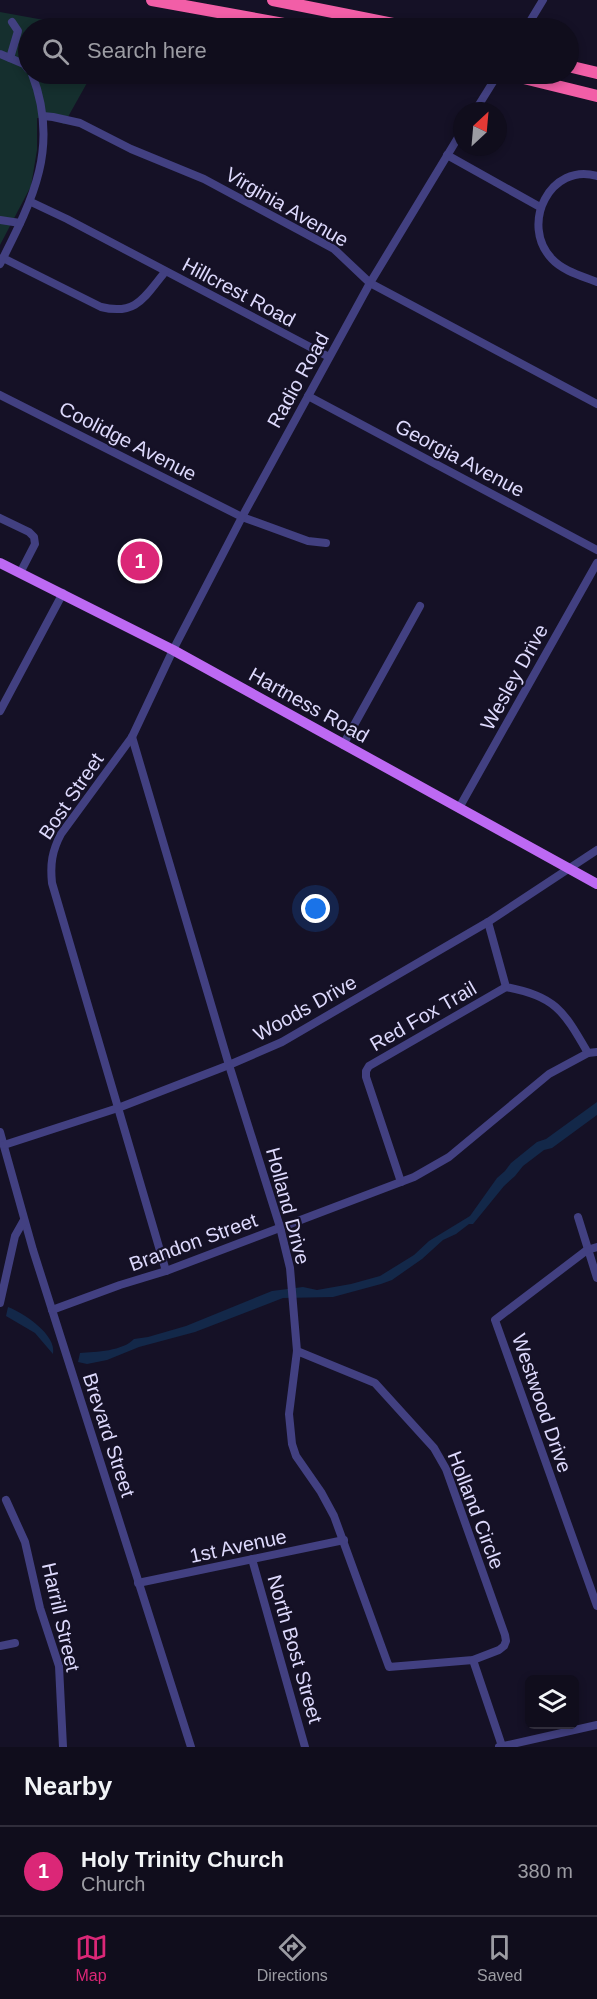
<!DOCTYPE html>
<style>
:root{--surface:#100d1c;--page:#191625;--text:#f1f3f6;--muted:#9c9ca3;--line:#302d3b;--accent:#db2777}
body{margin:0;font-family:Arial,sans-serif;background:var(--page);color:var(--text)}
.controls{position:absolute;right:18px;bottom:18px;display:grid;overflow:hidden;border-radius:9px;box-shadow:0 3px 9px #0003}
.controls button{width:54px;height:54px;display:grid;place-items:center;padding:0;border:0;border-bottom:2px solid var(--line);background:var(--surface);color:var(--text);font:30px sans-serif}
.compass{position:absolute;left:453px;top:102px;width:54px;height:54px;border-radius:50%;background:var(--surface);box-shadow:0 3px 9px #0003;rotate:26deg}
.you{position:absolute;left:316px;top:909px;width:21px;height:21px;margin:-15px;border:4px solid #fff;border-radius:50%;background:#1a73e8;box-shadow:0 0 0 9px #1a73e833}
.badge{display:grid;place-items:center;width:39px;height:39px;border-radius:50%;background:var(--accent);color:#fff;font-size:20px;font-weight:700}
.pin{position:absolute;translate:-50% -50%;border:3px solid #fff;box-shadow:0 2px 6px #0006}
.list{margin:0;padding:0;list-style:none}
h2{display:flex;justify-content:space-between;align-items:center;height:78px;margin:0;padding:0 24px;font-size:26px}
h2 small{font-size:20px;font-weight:400;color:var(--muted)}
.list li{display:grid;grid-template-columns:39px 1fr auto;gap:18px;align-items:center;box-sizing:border-box;height:90px;padding:0 24px;border-top:2px solid var(--line)}
.list b{display:block;font-size:22px;white-space:nowrap}
.list p{margin:0;font-size:20px;white-space:nowrap;color:var(--muted)}
.list em{font-size:20px;font-style:normal;color:var(--muted)}
.icon{flex:none;width:33px;height:33px;fill:none;stroke:currentColor;stroke-width:2;stroke-linecap:round;stroke-linejoin:round}
.map{position:relative;flex:none;width:597px;height:1747px;overflow:hidden}
.search{position:absolute;background:var(--surface);box-shadow:0 3px 9px #0003;left:18px;right:18px;top:18px;height:66px;display:flex;align-items:center;gap:15px;box-sizing:border-box;padding:0 21px;border-radius:33px;color:var(--muted);font-size:22px}
.sheet{height:168px;background:var(--surface)}
nav{display:flex;justify-content:space-around;align-items:center;box-sizing:border-box;height:84px;border-top:2px solid var(--line);background:var(--surface);font-size:16px;color:var(--muted)}
nav a{display:grid;justify-items:center;gap:3px}
nav .on{color:var(--accent)}
.map>svg:first-child{display:block}
.green{fill:#152f2e}
.water{fill:#132849}
.lines{fill:none;stroke-linecap:round;stroke-linejoin:round}
.minor{stroke:#424081;stroke-width:8}
.major{stroke:#bd69f3;stroke-width:10}
.highway{stroke:#f25ea7;stroke-width:12}
.labels{text-anchor:middle;stroke-width:4.5;stroke-linejoin:round;paint-order:stroke}
.street-label{font-size:20px;fill:#ddd9fc;stroke:#151126}
</style>
<div class="map">
<svg width="597" height="1747" viewBox="0 0 597 1747">
<rect width="100%" height="100%" fill="#151126"/>
<path class="green" d="M 0,12 L 88,28 L 28,28 L 28,74 L 92,74 L 64,124 L 50,118 L 37,118 L 37,150 L 31,186 L 0,245 Z"/>
<g class="water">
<path d="M 597,1102 L 597,1115 L 552,1148 L 544,1150 L 523,1166 L 515,1176 L 504,1186 L 473,1224 L 469,1224 L 456,1234 L 443,1240 L 422,1259 L 392,1280 L 381,1284 L 333,1297 L 283,1298 L 195,1332 L 139,1347 L 107,1360 L 87,1364 L 78,1362 L 80,1353 C 96,1352 123,1351 134,1339 L 148,1337 L 186,1326 L 272,1291 L 303,1287 L 317,1290 L 351,1284 L 380,1276 L 414,1255 L 429,1241 L 470,1216 L 497,1178 L 505,1171 L 511,1163 L 537,1142 L 546,1139 Z"/>
<path d="M 8,1307 C 24,1313 57,1335 53,1354 L 35,1333 L 6,1316 Z"/>
</g>
<g class="lines">
<g class="minor">
<path d="M 526,28 L 543,0"/>
<path d="M 0,54 L 24,64 L 28,69"/>
<path d="M 10,58 L 18,31 L 12,22"/>
<path d="M 475,111 L 498,74"/>
<path d="M 43,116 L 53,117 L 80,123 L 131,149 L 204,179 L 334,249 L 370,283 L 597,404"/>
<path d="M 447,155 L 540,207"/>
<path d="M 597,176 C 551,162 519,224 552,259 C 563,271 582,276 597,282"/>
<path d="M 31,202 L 67,219 L 329,357"/>
<path d="M 0,220 L 20,223"/>
<path d="M 3,258 L 101,307 C 137,316 145,296 165,272"/>
<path d="M 0,264 C 33,199 60,147 32,74"/>
<path d="M 0,395 L 242,517 L 308,541 L 326,543"/>
<path d="M 308,396 L 597,550"/>
<path d="M 0,518 L 29,532 L 34,537 L 35,544 L 20,573"/>
<path d="M 0,711 L 63,593"/>
<path d="M 132,737 L 229,1065 L 280,1227 L 290,1268 L 297,1351 L 289,1414 L 292,1444 L 296,1456 L 321,1492 L 334,1516 L 389,1667 L 473,1660 L 499,1650 L 504,1646 L 506,1641 L 505,1635 L 446,1469 L 434,1448 L 375,1383 L 297,1351"/>
<path d="M 343,745 L 420,606"/>
<path d="M 459,808 L 597,563"/>
<path d="M 488,922 L 506,987 C 556,997 563,1010 588,1053 L 597,1052"/>
<path d="M 0,1132 L 33,1250 L 191,1747"/>
<path d="M 4,1145 L 118,1108 L 229,1065 L 282,1042 L 488,922 L 597,850"/>
<path d="M 401,1182 L 366,1077 L 366,1071 L 369,1066 L 506,987"/>
<path d="M 578,1217 L 597,1278"/>
<path d="M 597,1247 L 587,1250 L 495,1320 L 597,1606"/>
<path d="M 166,1271 L 52,883 C 50,864 52,851 61,834 L 132,737 L 173,650 L 242,517 L 370,283 L 462,131"/>
<path d="M 0,1303 L 15,1236 L 24,1220"/>
<path d="M 52,1310 L 120,1285 L 166,1271 L 414,1177 L 449,1157 L 549,1074 L 588,1053"/>
<path d="M 6,1500 L 25,1542 L 40,1608 L 59,1666 L 63,1747"/>
<path d="M 252,1559 L 305,1747"/>
<path d="M 138,1583 L 344,1540"/>
<path d="M 0,1646 L 15,1643"/>
<path d="M 473,1660 L 502,1746"/>
<path d="M 499,1747 L 597,1725"/>
</g>
<path class="major" d="M 0,563 L 173,650 L 597,884"/>
<g class="highway">
<path d="M 152,0 L 306,28"/>
<path d="M 273,0 L 413,28"/>
<path d="M 568,66 L 597,73"/>
<path d="M 508,74 L 597,96"/>
</g>
</g>
<g class="labels">
<g class="street-label">
<text transform="translate(287 207) rotate(30)" y="7">Virginia Avenue</text>
<text transform="translate(239 292) rotate(28)" y="7">Hillcrest Road</text>
<text transform="translate(298 380) rotate(-61)" y="7">Radio Road</text>
<text transform="translate(128 441) rotate(27)" y="7">Coolidge Avenue</text>
<text transform="translate(460 458) rotate(28)" y="7">Georgia Avenue</text>
<text transform="translate(514 677) rotate(-61)" y="7">Wesley Drive</text>
<text transform="translate(309 705) rotate(29)" y="7">Hartness Road</text>
<text transform="translate(71 796) rotate(-56)" y="7">Bost Street</text>
<text transform="translate(305 1008) rotate(-29)" y="7">Woods Drive</text>
<text transform="translate(423 1016) rotate(-30)" y="7">Red Fox Trail</text>
<text transform="translate(288 1206) rotate(75)" y="7">Holland Drive</text>
<text transform="translate(193 1242) rotate(-20)" y="7">Brandon Street</text>
<text transform="translate(542 1403) rotate(71)" y="7">Westwood Drive</text>
<text transform="translate(109 1435) rotate(72)" y="7">Brevard Street</text>
<text transform="translate(476 1510) rotate(69)" y="7">Holland Circle</text>
<text transform="translate(238 1546) rotate(-12)" y="7">1st Avenue</text>
<text transform="translate(61 1617) rotate(77)" y="7">Harrill Street</text>
<text transform="translate(295 1649) rotate(74)" y="7">North Bost Street</text>
</g>
</g>
</svg>
<div class="controls">
<button><svg class="icon" aria-label="layers" viewBox="0 0 24 24"><path d="M12 4l9 5-9 5-9-5zM3 14l9 5 9-5"/></svg></button>
</div>
<svg class="compass" viewBox="-18 -18 36 36"><path d="M0-13l5 13h-10z" fill="#e53935"/><path d="M0 13l5-13h-10z" fill="#9c9ca3"/></svg>
<div class="you"></div>
<div class="pin badge" style="left:140px;top:561px">1</div>
<div class="search"><svg class="icon" aria-label="search" viewBox="0 0 24 24"><circle cx="10" cy="10" r="6"/><path d="M15 15l6 6"/></svg>Search here</div>
</div>
<section class="sheet">
<h2>Nearby<small></small></h2>
<ul class="list">
<li><span class="badge">1</span><div><b>Holy Trinity Church</b><p>Church</p></div><em>380 m</em></li>
</ul>
</section>
<nav>
<a class="on"><svg class="icon" aria-label="map" viewBox="0 0 24 24"><path d="M3 6l6-2 6 2 6-2v14l-6 2-6-2-6 2zM9 4v14M15 6v14"/></svg>Map</a>
<a><svg class="icon" aria-label="directions" viewBox="0 0 24 24"><path d="M12 3l9 9-9 9-9-9zM9 14v-3h6M13 9l2 2-2 2"/></svg>Directions</a>
<a><svg class="icon" aria-label="saved" viewBox="0 0 24 24"><path d="M7 4h10v16l-5-4-5 4z"/></svg>Saved</a>
</nav>
